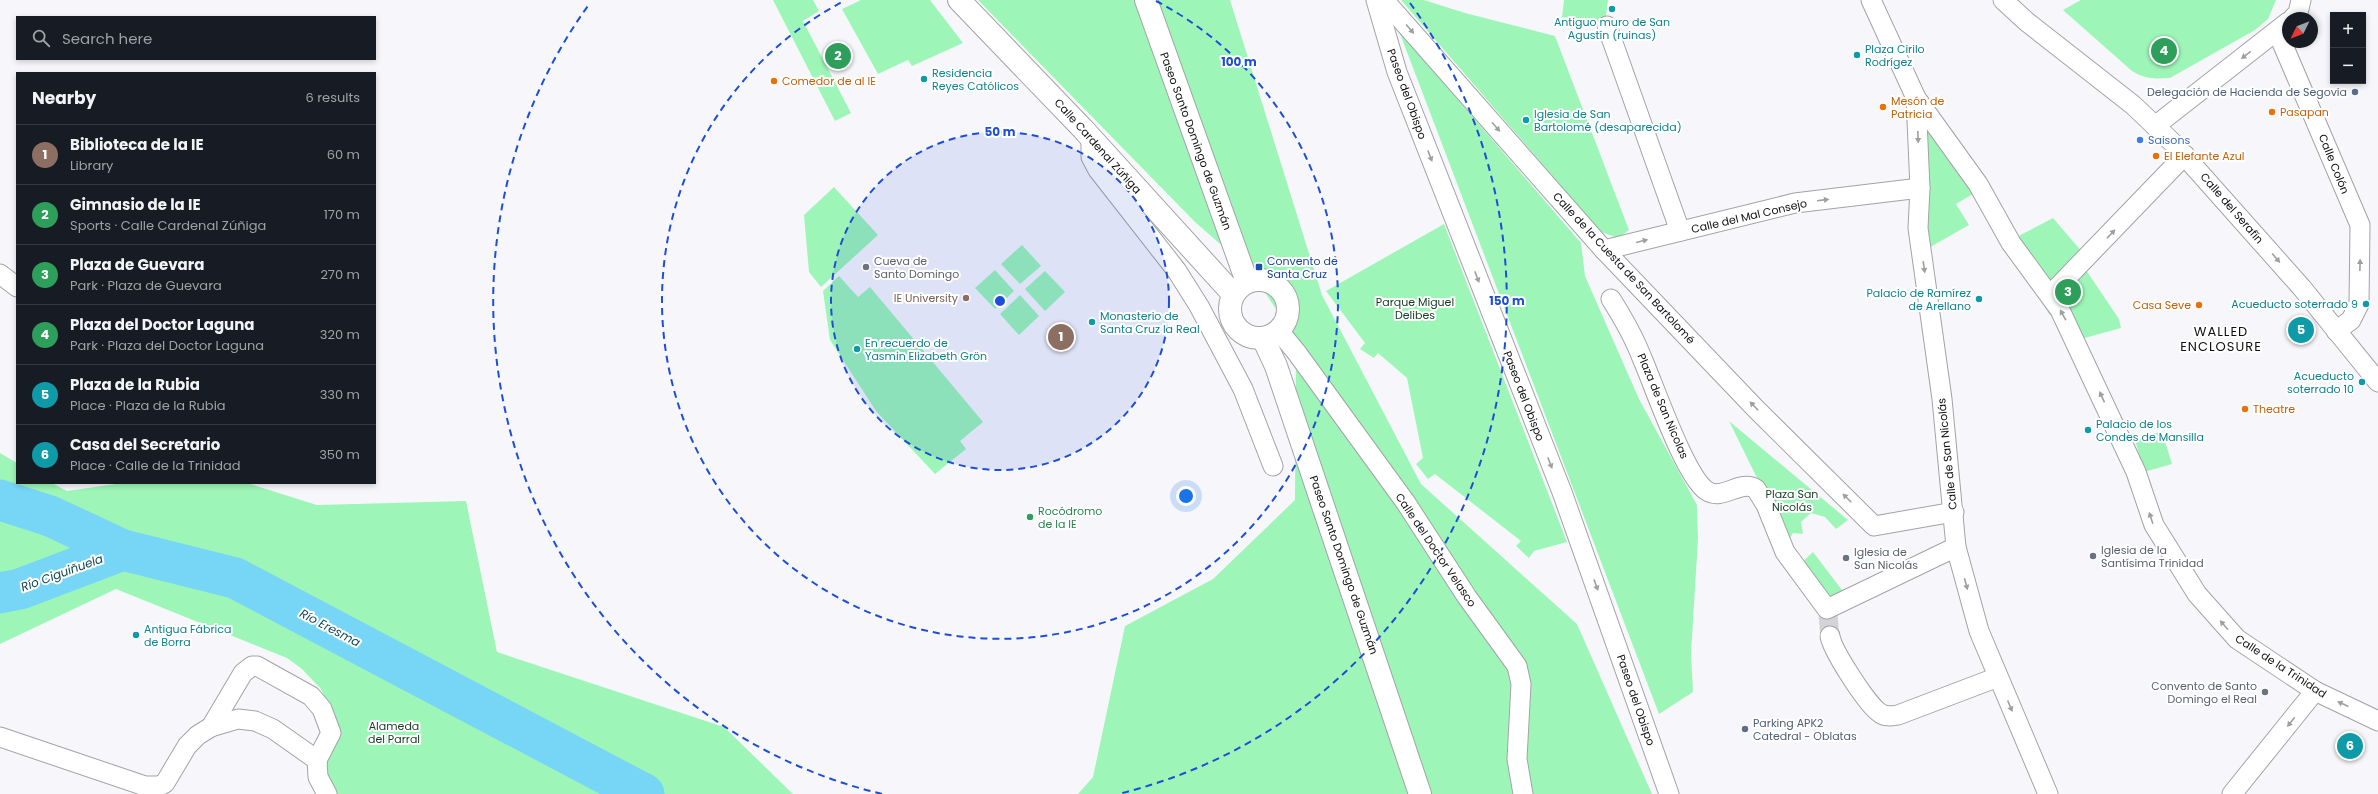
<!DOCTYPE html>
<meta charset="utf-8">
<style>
:root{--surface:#171b24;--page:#20242c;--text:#f1f3f6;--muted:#9ea1a6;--line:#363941;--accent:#0f766e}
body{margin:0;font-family:Poppins,sans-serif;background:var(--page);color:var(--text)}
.controls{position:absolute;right:12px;top:12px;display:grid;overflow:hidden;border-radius:0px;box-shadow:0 2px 6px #0003}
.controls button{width:36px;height:36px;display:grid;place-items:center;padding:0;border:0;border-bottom:1px solid var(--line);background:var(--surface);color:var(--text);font:20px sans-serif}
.compass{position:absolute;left:2282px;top:12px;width:36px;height:36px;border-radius:50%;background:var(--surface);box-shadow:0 2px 6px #0003;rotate:227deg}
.you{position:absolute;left:1186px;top:496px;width:14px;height:14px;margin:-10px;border:3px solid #fff;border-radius:50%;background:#1a73e8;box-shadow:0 0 0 6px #1a73e833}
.badge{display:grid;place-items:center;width:26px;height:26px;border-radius:50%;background:var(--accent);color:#fff;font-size:13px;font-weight:700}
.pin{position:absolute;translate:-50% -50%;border:2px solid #fff;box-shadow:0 1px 4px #0006}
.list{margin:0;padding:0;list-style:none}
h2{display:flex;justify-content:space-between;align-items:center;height:52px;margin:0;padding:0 16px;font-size:17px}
h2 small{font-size:13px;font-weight:400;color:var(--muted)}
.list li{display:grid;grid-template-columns:26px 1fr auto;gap:12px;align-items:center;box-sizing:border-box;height:60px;padding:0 16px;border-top:1px solid var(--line)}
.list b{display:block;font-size:15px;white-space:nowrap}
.list p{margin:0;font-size:13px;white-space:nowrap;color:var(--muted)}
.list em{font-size:13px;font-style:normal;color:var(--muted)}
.icon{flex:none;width:22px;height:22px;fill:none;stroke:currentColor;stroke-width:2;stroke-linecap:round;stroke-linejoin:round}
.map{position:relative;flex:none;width:2378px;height:794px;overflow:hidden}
.search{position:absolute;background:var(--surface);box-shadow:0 2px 6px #0003;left:16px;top:16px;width:360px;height:44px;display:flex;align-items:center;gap:10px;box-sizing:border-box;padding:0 14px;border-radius:0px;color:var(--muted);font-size:15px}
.panel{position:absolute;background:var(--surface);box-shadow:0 2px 6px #0003;left:16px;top:72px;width:360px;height:412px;border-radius:0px}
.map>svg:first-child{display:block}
.green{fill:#9df6b7}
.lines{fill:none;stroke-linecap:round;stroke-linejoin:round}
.river{stroke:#77d6f6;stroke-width:41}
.minor-tunnel{stroke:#d4d4d8;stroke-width:19;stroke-dasharray:19 10;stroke-linecap:butt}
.minor-casing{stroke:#a3a3a7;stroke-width:21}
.tertiary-casing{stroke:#a3a3a7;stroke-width:24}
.primary-casing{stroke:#a3a3a7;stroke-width:24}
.minor{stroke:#fff;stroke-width:19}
.tertiary{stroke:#fff;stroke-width:22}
.primary{stroke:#fff;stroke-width:22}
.oneway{fill:#9f9fa0}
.ring{fill:none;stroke:#1d4ed8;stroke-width:2;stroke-dasharray:7 5}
.culture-dot{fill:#0f9aa8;stroke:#fff;stroke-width:1.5}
.food-dot{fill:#e8710a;stroke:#fff;stroke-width:1.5}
.service-dot{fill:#5c6f8a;stroke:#fff;stroke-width:1.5}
.shop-dot{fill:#3f7fe0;stroke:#fff;stroke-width:1.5}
.worship-dot{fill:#6b7280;stroke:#fff;stroke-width:1.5}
.transit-dot{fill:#1a4fb4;stroke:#fff;stroke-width:1.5}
.education-dot{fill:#8d6e63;stroke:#fff;stroke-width:1.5}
.leisure-dot{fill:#2e9e5b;stroke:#fff;stroke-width:1.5}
.labels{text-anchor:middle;stroke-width:4;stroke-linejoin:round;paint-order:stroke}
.culture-label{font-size:11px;fill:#0d838f;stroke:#fff;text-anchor:start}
.food-label{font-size:11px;fill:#c56008;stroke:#fff;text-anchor:start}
.service-label{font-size:11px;fill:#4e5e75;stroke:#fff;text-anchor:end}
.street-label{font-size:11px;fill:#101011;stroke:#fff}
.shop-label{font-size:11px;fill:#366cbe;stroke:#fff;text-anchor:start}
.worship-label{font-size:11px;fill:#5b616d;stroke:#fff;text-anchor:start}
.transit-label{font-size:11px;fill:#164399;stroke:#fff;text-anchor:start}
.education-label{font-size:11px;fill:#785e54;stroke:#fff;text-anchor:end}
.park-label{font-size:11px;fill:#153b22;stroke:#fff}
.leisure-label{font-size:11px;fill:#27864d;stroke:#fff;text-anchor:start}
.water-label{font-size:12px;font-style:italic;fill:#0f4858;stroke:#fff}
.quarter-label{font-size:13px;letter-spacing:1px;fill:#101011;stroke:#fff}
.centre{fill:#1d4ed8;stroke:#fff;stroke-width:2}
.ring-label{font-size:12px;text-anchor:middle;font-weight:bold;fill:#1d4ed8;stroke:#fff;stroke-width:4;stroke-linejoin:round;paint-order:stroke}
</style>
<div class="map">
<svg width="2378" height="794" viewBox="0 0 2378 794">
<rect width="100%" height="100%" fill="#f7f7fb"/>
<g class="green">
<path d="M 773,0 L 813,0 L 819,11 L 803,21 L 851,113 L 835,121 Z"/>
<path d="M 861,0 L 930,0 L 963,43 L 912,66 L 908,60 L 878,74 L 842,9 Z"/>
<path d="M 978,0 L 1230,0 L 1322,295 L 1421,484 L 1577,624 L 1652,794 L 1078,794 L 1093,777 L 1125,626 L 1213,579 L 1295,500 L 1296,339 L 1250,270 L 1195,222 Z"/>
<path d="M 1401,0 L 1424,0 L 1465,13 L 1555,36 L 1629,230 L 1618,238 L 1601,232 Z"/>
<path d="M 1564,0 L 1608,0 L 1605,23 L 1562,17 Z"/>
<path d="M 2081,0 L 2276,0 L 2268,19 L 2255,30 L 2170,78 C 2155,79 2145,79 2132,71 L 2063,10 Z"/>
<path d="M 1399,31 L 1581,243 L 1585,276 L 1639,399 L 1697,505 L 1698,539 L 1691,653 L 1693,692 L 1659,714 Z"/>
<path d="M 1928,126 L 1978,191 L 1956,204 L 1969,225 L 1925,250 L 1922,192 Z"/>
<path d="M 834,187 L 878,235 L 821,287 L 809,272 L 804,215 Z"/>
<path d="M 2053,218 L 2084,254 L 2086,270 L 2119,319 L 2121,328 L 2081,339 L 2049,314 L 2007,242 Z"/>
<path d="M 1444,224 L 1567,542 L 1534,551 L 1529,558 L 1516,546 L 1521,541 L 1435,474 L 1428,479 L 1416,464 L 1423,458 L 1407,378 L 1378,353 L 1374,358 L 1360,349 L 1365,343 L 1326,291 Z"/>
<path d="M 1022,245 L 1041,266 L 1020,284 L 1001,264 Z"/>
<path d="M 995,270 L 1014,291 L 995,309 L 975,288 Z"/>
<path d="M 1045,271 L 1065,292 L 1045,311 L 1025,289 Z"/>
<path d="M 839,276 L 858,297 L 870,287 L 983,422 L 960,441 L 966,449 L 935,474 L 876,411 L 830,340 L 823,291 Z"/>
<path d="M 1020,295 L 1039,316 L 1019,335 L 1000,314 Z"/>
<path d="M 1729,421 L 1848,520 L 1836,529 L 1825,517 L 1811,513 L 1801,522 L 1803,534 L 1793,533 L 1788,541 Z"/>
<path d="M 2162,431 L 2172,464 L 2144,472 L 2135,440 Z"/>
<path d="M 0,453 L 17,463 L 17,483 L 52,483 L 67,491 L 123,483 L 247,483 L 317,505 L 466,501 L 497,652 L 724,727 L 793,794 L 327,794 L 318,777 L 331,733 L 325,699 L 321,689 L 302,669 L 287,658 L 116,589 L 0,644 Z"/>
<path d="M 1813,552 L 1845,594 L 1830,601 L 1800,564 Z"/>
</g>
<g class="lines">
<g class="river">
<path d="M 0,500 L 50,516 L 123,550 L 235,578 L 644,794"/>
<path d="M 0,593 L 20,589 L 123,550"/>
</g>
<path class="minor-tunnel" d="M 1828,615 L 1830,636"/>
<defs>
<g id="minor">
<path d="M 1376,0 L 1397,72 L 1562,492 L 1669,794"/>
<path d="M 1384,0 L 1604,250 L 1756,409 L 1874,526 L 1954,512"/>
<path d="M 1871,0 L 1916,98 L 1978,184 L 2011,243 L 2060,310 L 2136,472 L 2154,525 L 2197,594 L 2237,639 L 2315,691 L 2378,721"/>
<path d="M 2003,0 L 2027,22 L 2133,105 L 2174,144 L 2302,288 L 2378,382"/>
<path d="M 2293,18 L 2298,13 L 2301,0"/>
<path d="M 1607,26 L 1680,231"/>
<path d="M 2277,31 L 2360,225 L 2359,304 L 2351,320 L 2336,331"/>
<path d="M 1916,98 L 1920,188 L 1918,228 L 1942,399 L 1956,547 L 1979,631 L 2048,794"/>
<path d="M 2155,126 L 2288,22"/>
<path d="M 1091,138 L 1091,157 L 1098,170 L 1177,271 L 1199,306 L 1243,389 L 1273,466"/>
<path d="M 1604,250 L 1795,203 L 1920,188"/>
<path d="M 0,274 L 17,287"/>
<path d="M 2050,295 L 2185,155"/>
<path d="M 1611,299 C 1623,318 1634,337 1642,358 C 1654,385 1685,477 1707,491 C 1723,501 1740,479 1756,489 L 1766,505 L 1785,552 L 1827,609 L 1956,547"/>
<path d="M 1279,331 L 1297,353 L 1406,503 L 1467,597 L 1517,666 L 1521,684 L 1517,759 L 1523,794"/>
<path d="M 1830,636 C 1832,650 1868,706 1880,713 C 1885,717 1891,716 1898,715 L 1998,677"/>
<path d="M 211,727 L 243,673 L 252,666 L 257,666 L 311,696 L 322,709 L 331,733 L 317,760"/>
<path d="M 0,737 L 145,786 L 159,786 L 165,783 L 187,746 L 198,735 L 211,727 L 238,719 L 255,721 L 273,729 L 317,760"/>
<path d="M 317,760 L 318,777 L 327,794"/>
<path d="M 2232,794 L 2315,691"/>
</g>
<path id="tertiary" d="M 959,0 L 1083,129 L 1233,294"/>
<g id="primary">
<path d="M 1146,0 L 1247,282"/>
<circle cx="1259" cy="309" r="29"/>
<path d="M 1263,338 L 1276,366 L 1420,794"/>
</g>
</defs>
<use href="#minor" class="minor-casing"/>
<use href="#tertiary" class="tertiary-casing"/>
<use href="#primary" class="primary-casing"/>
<use href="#minor" class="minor"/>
<use href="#tertiary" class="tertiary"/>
<use href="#primary" class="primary"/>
</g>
<defs><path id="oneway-solid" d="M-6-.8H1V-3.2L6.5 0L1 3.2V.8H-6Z"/></defs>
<g class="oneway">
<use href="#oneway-solid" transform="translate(1410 29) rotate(49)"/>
<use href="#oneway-solid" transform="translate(2246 55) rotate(142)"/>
<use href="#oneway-solid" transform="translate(1496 127) rotate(49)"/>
<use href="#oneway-solid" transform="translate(1918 137) rotate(88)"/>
<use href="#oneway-solid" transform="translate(1430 156) rotate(69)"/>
<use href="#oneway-solid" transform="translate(1823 200) rotate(-7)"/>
<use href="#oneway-solid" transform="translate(2111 234) rotate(-47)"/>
<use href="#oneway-solid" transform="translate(1642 241) rotate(-14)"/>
<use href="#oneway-solid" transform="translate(2276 258) rotate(49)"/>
<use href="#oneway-solid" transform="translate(2360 265) rotate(-89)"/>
<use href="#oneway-solid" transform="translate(1924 267) rotate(82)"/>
<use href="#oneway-solid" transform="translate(1477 277) rotate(69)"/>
<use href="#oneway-solid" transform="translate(2063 315) rotate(-119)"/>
<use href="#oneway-solid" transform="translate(2102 397) rotate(-115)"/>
<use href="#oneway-solid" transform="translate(1754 406) rotate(-134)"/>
<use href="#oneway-solid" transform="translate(1550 463) rotate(69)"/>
<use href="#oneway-solid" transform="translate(1847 498) rotate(-135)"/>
<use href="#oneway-solid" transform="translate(2151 518) rotate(-108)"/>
<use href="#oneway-solid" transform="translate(1966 584) rotate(75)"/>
<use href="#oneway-solid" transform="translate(1596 585) rotate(70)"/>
<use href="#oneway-solid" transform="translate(2224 625) rotate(-132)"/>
<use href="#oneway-solid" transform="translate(2343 704) rotate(-155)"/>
<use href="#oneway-solid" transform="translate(2010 706) rotate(67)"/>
<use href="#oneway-solid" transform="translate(2291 722) rotate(128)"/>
</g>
<circle cx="1000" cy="301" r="169" fill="#1d4ed8" fill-opacity=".12"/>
<g class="ring">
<circle cx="1000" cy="301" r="169"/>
<path d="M1156 1A338 338 0 1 1 844 1"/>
<path d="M882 794A507 507 0 0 1 590 3M1410 3A507 507 0 0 1 1118 794"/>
</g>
<g class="culture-dot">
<circle cx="1612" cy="9" r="4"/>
<circle cx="1857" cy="55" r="4"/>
<circle cx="924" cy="79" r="4"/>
<circle cx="1526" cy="120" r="4"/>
<circle cx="1979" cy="299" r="4"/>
<circle cx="2366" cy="304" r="4"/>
<circle cx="1092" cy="322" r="4"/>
<circle cx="857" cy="349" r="4"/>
<circle cx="2362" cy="382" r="4"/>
<circle cx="2088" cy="430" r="4"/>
<circle cx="136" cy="635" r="4"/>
</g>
<g class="food-dot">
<circle cx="774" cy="81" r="4"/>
<circle cx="1883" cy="107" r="4"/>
<circle cx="2272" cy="112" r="4"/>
<circle cx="2156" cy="156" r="4"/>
<circle cx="2199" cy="305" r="4"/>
<circle cx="2245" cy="409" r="4"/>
</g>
<g class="service-dot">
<circle cx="2355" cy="92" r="4"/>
<circle cx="1745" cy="729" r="4"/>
</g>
<circle class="shop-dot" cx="2140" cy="140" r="4"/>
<g class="worship-dot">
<circle cx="866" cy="267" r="4"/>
<circle cx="2093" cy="556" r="4"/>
<circle cx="1846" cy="558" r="4"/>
<circle cx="2265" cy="692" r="4"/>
</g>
<rect class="transit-dot" x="1255" y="263" width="8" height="8" rx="2"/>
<circle class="education-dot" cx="966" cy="298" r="4"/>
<circle class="leisure-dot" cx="1030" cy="517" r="4"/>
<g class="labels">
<g class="culture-label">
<text x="1612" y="26" text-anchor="middle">Antiguo muro de San<tspan x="1612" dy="13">Agustín (ruinas)</tspan></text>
<text x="1865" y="53">Plaza Cirilo<tspan x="1865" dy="13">Rodrígez</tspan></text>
<text x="932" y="77">Residencia<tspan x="932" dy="13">Reyes Católicos</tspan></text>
<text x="1534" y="118">Iglesia de San<tspan x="1534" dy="13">Bartolomé (desaparecida)</tspan></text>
<text x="1971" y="297" text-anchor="end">Palacio de Ramírez<tspan x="1971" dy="13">de Arellano</tspan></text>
<text x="2358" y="308" text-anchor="end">Acueducto soterrado 9</text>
<text x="1100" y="320">Monasterio de<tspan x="1100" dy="13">Santa Cruz la Real</tspan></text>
<text x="865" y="347">En recuerdo de<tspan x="865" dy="13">Yasmin Elizabeth Grön</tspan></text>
<text x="2354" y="380" text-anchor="end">Acueducto<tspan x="2354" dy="13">soterrado 10</tspan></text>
<text x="2096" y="428">Palacio de los<tspan x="2096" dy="13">Condes de Mansilla</tspan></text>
<text x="144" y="633">Antigua Fábrica<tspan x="144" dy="13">de Borra</tspan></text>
</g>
<g class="food-label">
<text x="782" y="85">Comedor de al IE</text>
<text x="1891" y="105">Mesón de<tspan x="1891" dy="13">Patricia</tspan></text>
<text x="2280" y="116">Pasapan</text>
<text x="2164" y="160">El Elefante Azul</text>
<text x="2191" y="309" text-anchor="end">Casa Seve</text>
<text x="2253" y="413">Theatre</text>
</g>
<g class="service-label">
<text x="2347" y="96">Delegación de Hacienda de Segovia</text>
<text x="1753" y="727" text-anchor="start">Parking APK2<tspan x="1753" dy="13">Catedral - Oblatas</tspan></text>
</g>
<g class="street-label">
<text transform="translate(1407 94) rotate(70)" y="4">Paseo del Obispo</text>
<text transform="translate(1196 141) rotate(70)" y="4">Paseo Santo Domingo de Guzmán</text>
<text transform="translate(1098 146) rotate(48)" y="4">Calle Cardenal Zúñiga</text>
<text transform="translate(2334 164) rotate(68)" y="4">Calle Colón</text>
<text transform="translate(2232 208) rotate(49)" y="4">Calle del Serafín</text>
<text transform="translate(1749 216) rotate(-13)" y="4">Calle del Mal Consejo</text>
<text transform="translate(1624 268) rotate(47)" y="4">Calle de la Cuesta de San Bartolomé</text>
<text transform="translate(1524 396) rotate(69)" y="4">Paseo del Obispo</text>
<text transform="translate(1663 406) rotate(67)" y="4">Plaza de San Nicolas</text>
<text transform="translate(1947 454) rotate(-96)" y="4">Calle de San Nicolás</text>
<text transform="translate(1436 550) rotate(56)" y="4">Calle del Doctor Velasco</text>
<text transform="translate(1344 565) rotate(71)" y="4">Paseo Santo Domingo de Guzmán</text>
<text transform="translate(2281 666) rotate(33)" y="4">Calle de la Trinidad</text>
<text transform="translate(1636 700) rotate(71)" y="4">Paseo del Obispo</text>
</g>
<g class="shop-label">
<text x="2148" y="144">Saisons</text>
</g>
<g class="worship-label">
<text x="874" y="265">Cueva de<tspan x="874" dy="13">Santo Domingo</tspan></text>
<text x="2101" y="554">Iglesia de la<tspan x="2101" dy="13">Santísima Trinidad</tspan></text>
<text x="1854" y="556">Iglesia de<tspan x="1854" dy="13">San Nicolás</tspan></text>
<text x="2257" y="690" text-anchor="end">Convento de Santo<tspan x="2257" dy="13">Domingo el Real</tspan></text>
</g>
<g class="transit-label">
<text x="1267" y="265">Convento de<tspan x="1267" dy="13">Santa Cruz</tspan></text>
</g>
<g class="education-label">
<text x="958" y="302">IE University</text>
</g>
<g class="park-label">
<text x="1415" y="306">Parque Miguel<tspan x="1415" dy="13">Delibes</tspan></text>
<text x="1792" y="498">Plaza San<tspan x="1792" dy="13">Nicolás</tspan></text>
<text x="394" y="730">Alameda<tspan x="394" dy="13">del Parral</tspan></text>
</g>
<g class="leisure-label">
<text x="1038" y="515">Rocódromo<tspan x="1038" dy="13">de la IE</tspan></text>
</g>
<g class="water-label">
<text transform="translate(62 573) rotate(-20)" y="4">Río Ciguiñuela</text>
<text transform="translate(330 628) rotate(28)" y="4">Río Eresma</text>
</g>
<g class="quarter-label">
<text x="2221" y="336">WALLED<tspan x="2221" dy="15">ENCLOSURE</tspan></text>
</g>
</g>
<circle cx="1000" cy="301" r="6" class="centre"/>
<g class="ring-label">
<text x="1239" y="66">100 m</text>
<text x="1000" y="136">50 m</text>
<text x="1507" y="305">150 m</text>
</g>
</svg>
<div class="controls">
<button>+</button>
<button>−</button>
</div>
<svg class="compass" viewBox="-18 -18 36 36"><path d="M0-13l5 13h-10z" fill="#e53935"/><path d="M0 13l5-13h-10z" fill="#9ea1a6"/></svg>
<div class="you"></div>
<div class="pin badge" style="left:1061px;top:337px;background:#8d6e63">1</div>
<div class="pin badge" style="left:838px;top:56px;background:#2e9e5b">2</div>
<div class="pin badge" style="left:2068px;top:292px;background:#2e9e5b">3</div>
<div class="pin badge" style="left:2164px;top:51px;background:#2e9e5b">4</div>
<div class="pin badge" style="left:2301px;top:330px;background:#0f9aa8">5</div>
<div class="pin badge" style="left:2350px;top:746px;background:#0f9aa8">6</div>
<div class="search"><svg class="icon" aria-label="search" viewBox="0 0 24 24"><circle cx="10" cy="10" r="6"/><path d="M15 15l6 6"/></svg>Search here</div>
<section class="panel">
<h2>Nearby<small>6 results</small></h2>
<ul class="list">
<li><span class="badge" style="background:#8d6e63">1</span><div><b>Biblioteca de la IE</b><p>Library</p></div><em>60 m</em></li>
<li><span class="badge" style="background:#2e9e5b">2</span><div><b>Gimnasio de la IE</b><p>Sports · Calle Cardenal Zúñiga</p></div><em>170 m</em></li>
<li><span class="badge" style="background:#2e9e5b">3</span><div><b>Plaza de Guevara</b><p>Park · Plaza de Guevara</p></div><em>270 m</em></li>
<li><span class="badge" style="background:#2e9e5b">4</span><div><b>Plaza del Doctor Laguna</b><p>Park · Plaza del Doctor Laguna</p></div><em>320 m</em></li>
<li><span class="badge" style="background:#0f9aa8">5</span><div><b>Plaza de la Rubia</b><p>Place · Plaza de la Rubia</p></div><em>330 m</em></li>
<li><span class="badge" style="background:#0f9aa8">6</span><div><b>Casa del Secretario</b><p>Place · Calle de la Trinidad</p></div><em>350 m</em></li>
</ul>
</section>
</div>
